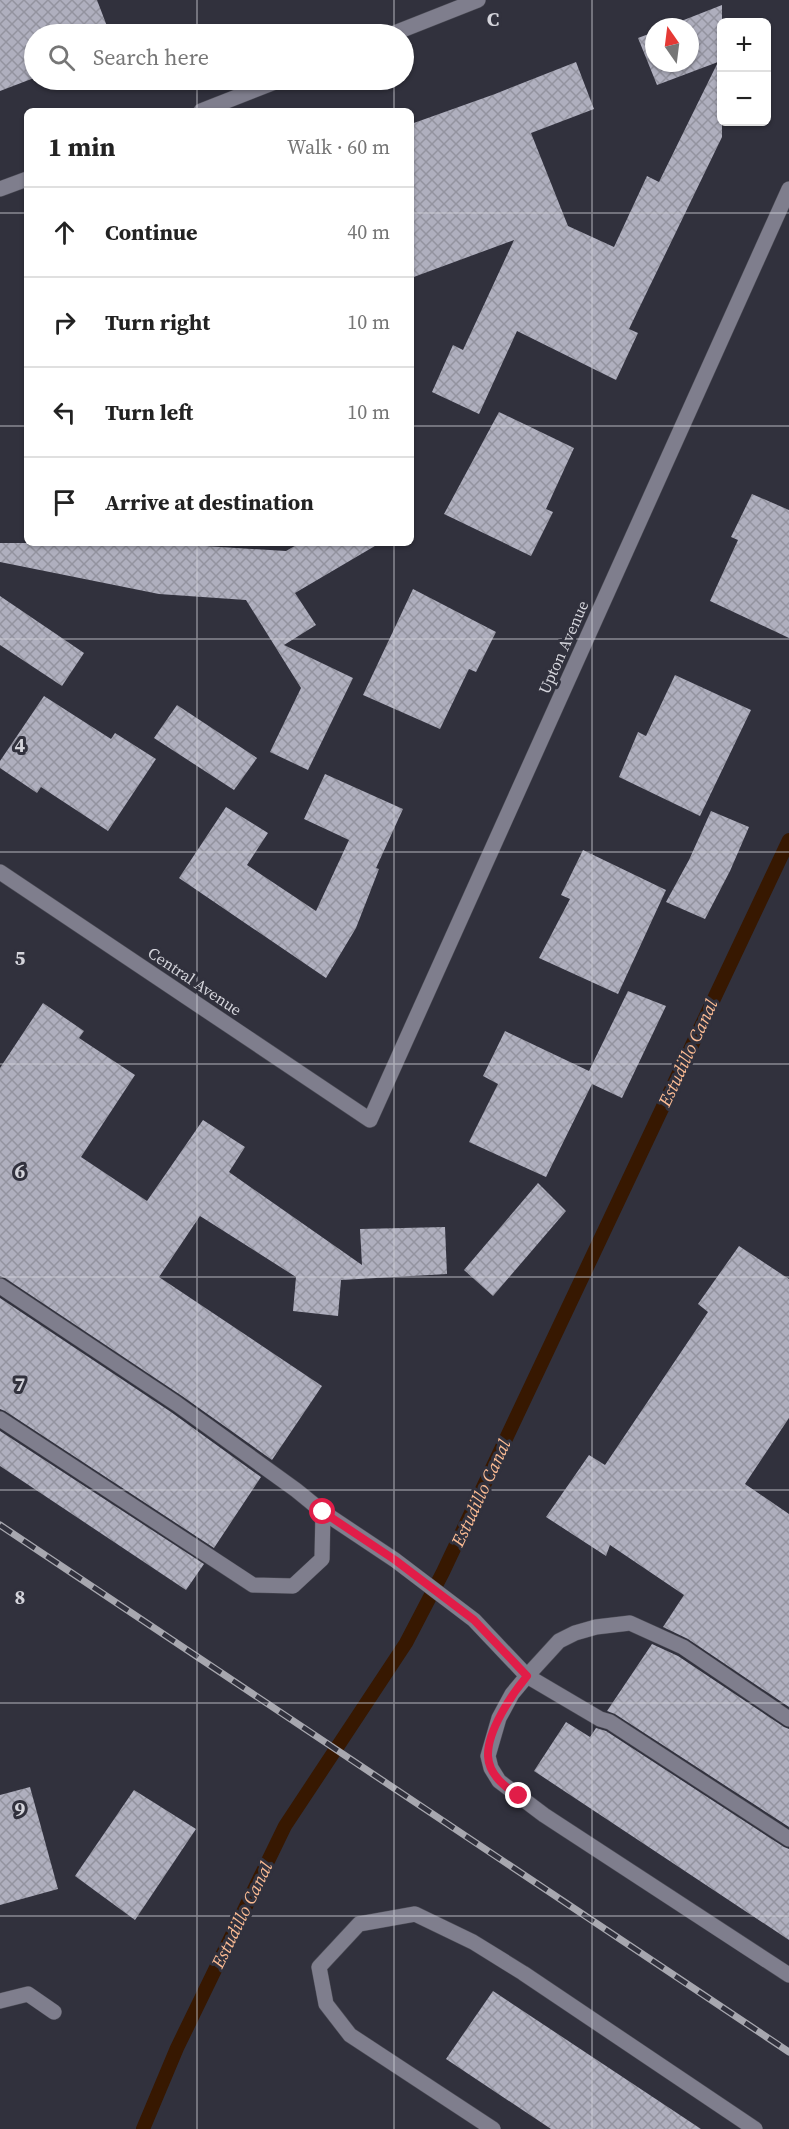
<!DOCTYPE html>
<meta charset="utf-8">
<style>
:root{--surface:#fff;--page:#f2f2f2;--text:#222;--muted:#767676;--line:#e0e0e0}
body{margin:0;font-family:"Source Serif 4",serif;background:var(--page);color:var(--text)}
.controls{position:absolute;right:18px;top:18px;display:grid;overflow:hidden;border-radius:9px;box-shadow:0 2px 4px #0004}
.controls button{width:54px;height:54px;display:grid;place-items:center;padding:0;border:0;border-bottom:2px solid var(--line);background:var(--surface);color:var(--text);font:30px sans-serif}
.compass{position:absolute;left:645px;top:18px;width:54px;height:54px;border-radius:50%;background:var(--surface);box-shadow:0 2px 4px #0004;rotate:346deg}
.stop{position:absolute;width:18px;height:18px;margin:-14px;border:4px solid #e11d48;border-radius:50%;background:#fff}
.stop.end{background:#e11d48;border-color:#fff;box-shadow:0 2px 6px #0008}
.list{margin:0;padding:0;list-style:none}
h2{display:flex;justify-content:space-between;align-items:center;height:78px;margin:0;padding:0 24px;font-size:26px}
h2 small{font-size:20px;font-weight:400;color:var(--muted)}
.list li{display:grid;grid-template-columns:39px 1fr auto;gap:18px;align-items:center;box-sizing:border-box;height:90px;padding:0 24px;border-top:2px solid var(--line)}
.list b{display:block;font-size:22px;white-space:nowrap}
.list em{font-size:20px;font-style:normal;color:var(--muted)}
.icon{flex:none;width:33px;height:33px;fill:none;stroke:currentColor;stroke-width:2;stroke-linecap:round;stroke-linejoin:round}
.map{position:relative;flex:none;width:789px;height:2129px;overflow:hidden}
.search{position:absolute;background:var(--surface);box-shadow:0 2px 4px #0004;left:24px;top:24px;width:390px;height:66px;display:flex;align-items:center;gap:15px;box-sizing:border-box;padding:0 21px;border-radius:33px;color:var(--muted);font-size:22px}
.panel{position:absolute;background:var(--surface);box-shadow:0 2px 4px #0004;left:24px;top:108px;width:390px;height:438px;border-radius:9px}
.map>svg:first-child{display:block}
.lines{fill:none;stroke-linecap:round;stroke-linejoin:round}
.stream{stroke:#371801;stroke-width:14}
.building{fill:url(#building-cross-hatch)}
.minor-casing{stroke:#4d4d57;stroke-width:16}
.minor{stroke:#7f7e8d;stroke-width:15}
.rail-casing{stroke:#a7a7af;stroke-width:7}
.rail{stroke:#31313d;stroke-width:4.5;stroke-dasharray:14;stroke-linecap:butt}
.route{stroke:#e11d48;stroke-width:8}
.grid{fill:none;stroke:#d4d4db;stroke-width:1.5;stroke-opacity:0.55}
.labels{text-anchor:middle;stroke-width:6;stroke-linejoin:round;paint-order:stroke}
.street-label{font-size:16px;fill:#d4d4db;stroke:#31313d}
.water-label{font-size:18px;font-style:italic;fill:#fcbc94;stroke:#31313d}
.grid-label{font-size:20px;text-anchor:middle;font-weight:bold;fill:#d4d4db;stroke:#31313d;stroke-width:6;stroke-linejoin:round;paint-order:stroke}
</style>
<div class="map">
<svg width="789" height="2129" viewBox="0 0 789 2129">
<defs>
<pattern id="building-cross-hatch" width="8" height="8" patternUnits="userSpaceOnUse" patternTransform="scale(1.5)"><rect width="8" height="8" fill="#afafbe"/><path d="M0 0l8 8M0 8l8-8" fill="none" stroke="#93939f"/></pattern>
</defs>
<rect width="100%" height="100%" fill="#31313d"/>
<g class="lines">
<path class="stream" d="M 143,2129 L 177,2048 L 285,1826 L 406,1643 L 443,1572 L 789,840"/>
</g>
<g class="building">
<path d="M 0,0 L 97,0 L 110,34 L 34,34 L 34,78 L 0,91 Z"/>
<path d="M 722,5 L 722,137 L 629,329 L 638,333 L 616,380 L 517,331 L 479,414 L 432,392 L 453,345 L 463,350 L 514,240 L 411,278 L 411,124 L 495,94 L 576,62 L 594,109 L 531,133 L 568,226 L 614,247 L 647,176 L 659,182 L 718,62 L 657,85 L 638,38 L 654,32 L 654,63 L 690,63 L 690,27 L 666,27 Z"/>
<path d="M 499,412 L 574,448 L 546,509 L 553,512 L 531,556 L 444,514 Z"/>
<path d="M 752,494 L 789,510 L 789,638 L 710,601 L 738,540 L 731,537 Z"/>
<path d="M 0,543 L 158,543 L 286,551 L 300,543 L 380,543 L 295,593 L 316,625 L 284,645 L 353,678 L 308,770 L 270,752 L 301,688 L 246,600 L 159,594 L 0,562 Z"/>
<path d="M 413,589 L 496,632 L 476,672 L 469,669 L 440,729 L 363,695 Z"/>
<path d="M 0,596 L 84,653 L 62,686 L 0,645 Z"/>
<path d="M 675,675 L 751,710 L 700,816 L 619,777 L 638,732 L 646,736 Z"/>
<path d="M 44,696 L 111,739 L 115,733 L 156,759 L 108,831 L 41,787 L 37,793 L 0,768 L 0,761 Z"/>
<path d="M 177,705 L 257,758 L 234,790 L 154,738 Z"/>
<path d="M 325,774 L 403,809 L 376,868 L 379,869 L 356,928 L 326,978 L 179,878 L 226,807 L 268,833 L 247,865 L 316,911 L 349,840 L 304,819 Z"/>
<path d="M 711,811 L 749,827 L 730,871 L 705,919 L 666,902 L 689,860 Z"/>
<path d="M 583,850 L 666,890 L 618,994 L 539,958 L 570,899 L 561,895 Z"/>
<path d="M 628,991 L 666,1006 L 622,1098 L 592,1084 L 546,1177 L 469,1142 L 498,1084 L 483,1076 L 505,1031 L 589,1071 Z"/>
<path d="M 43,1003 L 84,1031 L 79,1038 L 135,1075 L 81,1157 L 147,1201 L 203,1120 L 245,1147 L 229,1172 L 362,1265 L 360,1229 L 445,1227 L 447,1274 L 341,1280 L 338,1316 L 293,1311 L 296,1277 L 200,1216 L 159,1277 L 322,1386 L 272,1460 L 182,1396 L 5,1278 L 0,1276 L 0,1068 Z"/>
<path d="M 538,1183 L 566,1211 L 493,1296 L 464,1270 Z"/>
<path d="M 739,1246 L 789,1279 L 789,1418 L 745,1484 L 789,1514 L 789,1707 L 688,1639 L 663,1627 L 684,1595 L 610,1545 L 606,1556 L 546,1517 L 589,1455 L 605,1465 L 708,1312 L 698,1304 Z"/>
<path d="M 0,1298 L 171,1412 L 261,1477 L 214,1548 L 5,1411 L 0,1409 Z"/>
<path d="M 0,1431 L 204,1564 L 186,1590 L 0,1466 Z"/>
<path d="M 652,1644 L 678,1656 L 784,1727 L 789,1729 L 789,1827 L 615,1714 L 607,1711 Z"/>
<path d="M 566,1722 L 590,1737 L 596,1728 L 606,1731 L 784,1847 L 789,1849 L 789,1940 L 534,1771 Z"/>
<path d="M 30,1787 L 58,1889 L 0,1905 L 0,1795 Z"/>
<path d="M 134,1790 L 196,1829 L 135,1920 L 75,1876 Z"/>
<path d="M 493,1991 L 701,2129 L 551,2129 L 446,2059 Z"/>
</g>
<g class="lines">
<defs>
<g id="minor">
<path d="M 392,34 L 478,0"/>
<path d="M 201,111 L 280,80"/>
<path d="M 0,189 L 27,179"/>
<path d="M 0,872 L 370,1120 L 789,189"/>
<path d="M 0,1286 L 177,1404 L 296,1490 L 323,1512 L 395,1560 L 474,1620 L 527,1676 L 600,1719 L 610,1722 L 789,1839"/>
<path d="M 0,1419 L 253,1585 L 293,1586 L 322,1559 L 323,1512"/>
<path d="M 789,1719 L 683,1647 L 630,1623 L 596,1627 L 575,1633 L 559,1641 L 527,1676 L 512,1694 L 499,1718 L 488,1756 L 491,1768 L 499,1781 L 544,1815 L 789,1975"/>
<path d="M 0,2001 L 28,1994 L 54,2012"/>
<path d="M 493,2129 L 350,2035 L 326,2004 L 319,1967 L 359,1924 L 415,1914 L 473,1942 L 523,1973 L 755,2129"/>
</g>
</defs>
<use href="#minor" class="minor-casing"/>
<use href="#minor" class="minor"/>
<defs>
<path id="rail" d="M 0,1525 L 789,2052"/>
</defs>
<use href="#rail" class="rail-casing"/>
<use href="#rail" class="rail"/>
</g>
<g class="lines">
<path class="route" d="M 323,1512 L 395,1560 L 474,1620 L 527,1676 C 512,1694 487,1731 488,1756 C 489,1775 505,1787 519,1796"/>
</g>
<path class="grid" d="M 197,0 L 197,34M 394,0 L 394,34M 592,0 L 592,2129M 197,80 L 197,111M 394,80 L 394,111M 0,213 L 27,213M 411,213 L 789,213M 0,426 L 27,426M 411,426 L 789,426M 197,543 L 197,2129M 394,543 L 394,2129M 0,639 L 789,639M 0,852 L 789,852M 0,1064 L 789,1064M 0,1277 L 789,1277M 0,1490 L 789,1490M 0,1703 L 789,1703M 0,1916 L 789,1916"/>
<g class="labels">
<g class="street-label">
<text transform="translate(563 647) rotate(-66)" y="6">Upton Avenue</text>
<text transform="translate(195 981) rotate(34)" y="6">Central Avenue</text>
</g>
<g class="water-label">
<text transform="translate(688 1053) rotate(-65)" y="6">Estudillo Canal</text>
<text transform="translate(481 1493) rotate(-65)" y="6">Estudillo Canal</text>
<text transform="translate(242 1915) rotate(-64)" y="6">Estudillo Canal</text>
</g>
</g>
<g class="grid-label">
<text x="493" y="26">C</text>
<text x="20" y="752">4</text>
<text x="20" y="965">5</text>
<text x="20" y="1178">6</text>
<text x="20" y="1391">7</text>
<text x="20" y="1604">8</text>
<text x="20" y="1816">9</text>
</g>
</svg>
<div class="controls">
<button>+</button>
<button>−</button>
</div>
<svg class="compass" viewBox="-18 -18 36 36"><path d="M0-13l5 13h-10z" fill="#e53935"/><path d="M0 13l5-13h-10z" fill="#767676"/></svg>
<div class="stop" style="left:323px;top:1512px"></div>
<div class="stop end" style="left:519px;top:1796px"></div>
<div class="search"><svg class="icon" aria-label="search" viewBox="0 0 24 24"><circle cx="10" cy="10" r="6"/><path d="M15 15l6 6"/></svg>Search here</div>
<section class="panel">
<h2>1 min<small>Walk · 60 m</small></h2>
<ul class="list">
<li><svg class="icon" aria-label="ahead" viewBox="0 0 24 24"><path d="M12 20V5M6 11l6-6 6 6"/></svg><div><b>Continue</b></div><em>40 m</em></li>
<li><svg class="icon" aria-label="right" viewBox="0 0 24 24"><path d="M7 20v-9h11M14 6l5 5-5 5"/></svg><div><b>Turn right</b></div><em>10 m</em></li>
<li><svg class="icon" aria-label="left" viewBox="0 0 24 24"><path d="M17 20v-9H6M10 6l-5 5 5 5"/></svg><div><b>Turn left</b></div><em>10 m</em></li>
<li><svg class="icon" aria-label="arrive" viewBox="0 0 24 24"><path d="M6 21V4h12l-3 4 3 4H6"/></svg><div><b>Arrive at destination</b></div></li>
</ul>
</section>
</div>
